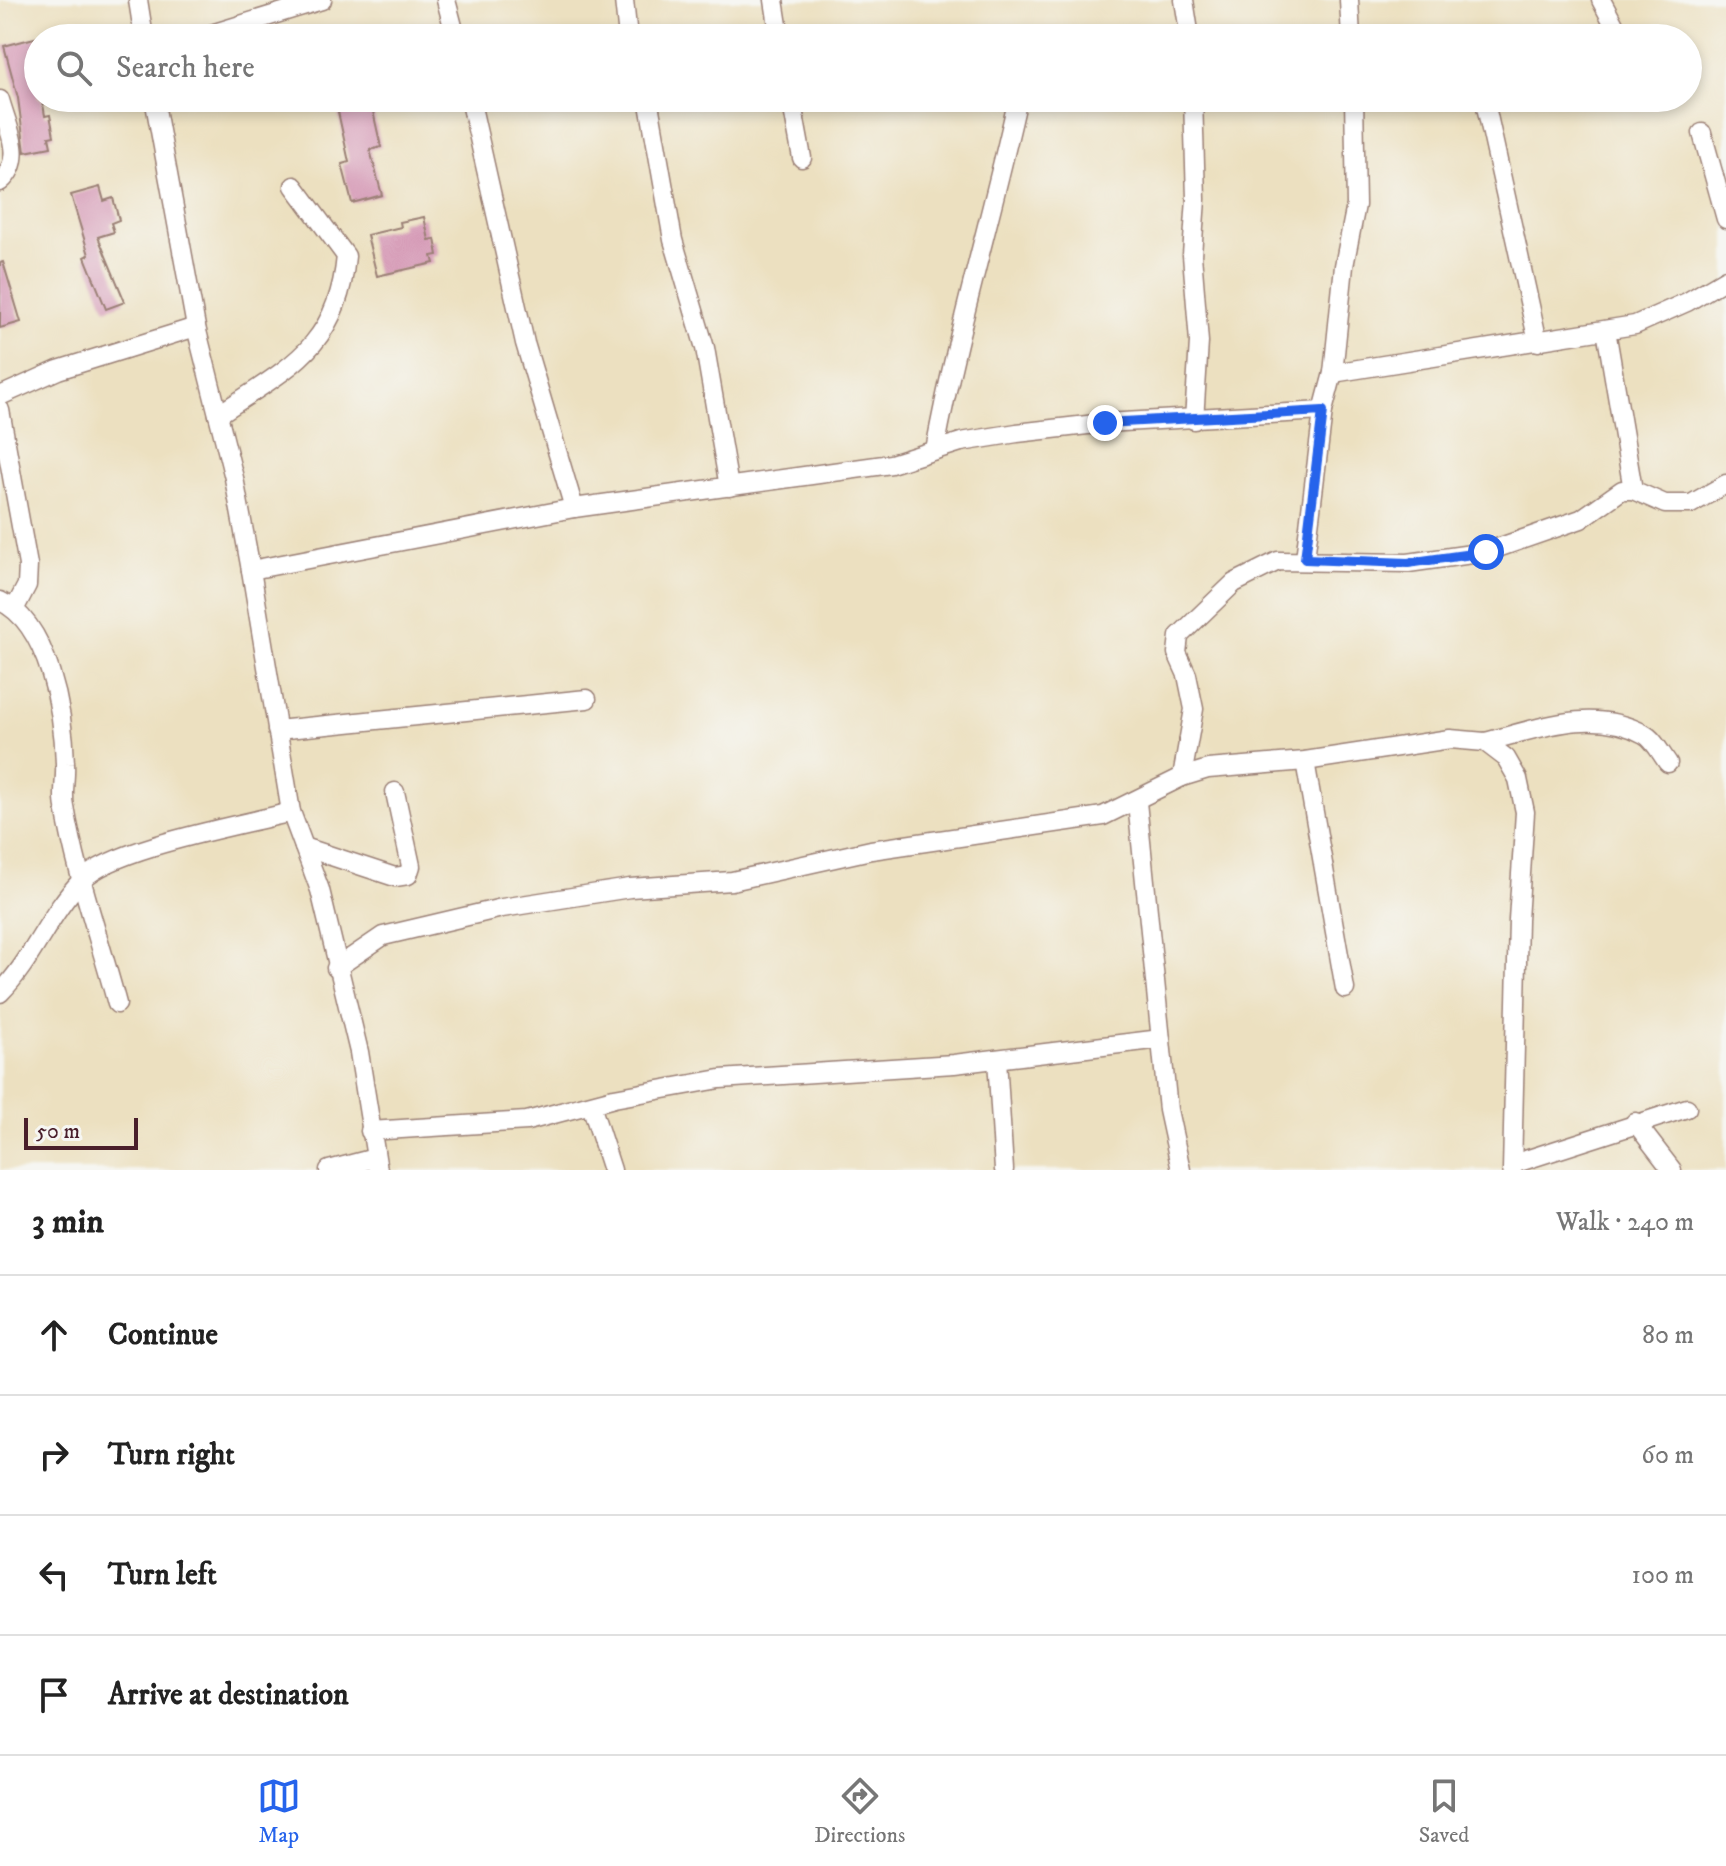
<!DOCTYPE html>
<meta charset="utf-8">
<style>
:root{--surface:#fff;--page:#f6f6f6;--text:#222;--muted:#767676;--line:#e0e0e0;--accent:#2563eb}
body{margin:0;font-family:"IM FELL DW Pica",serif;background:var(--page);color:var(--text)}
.scale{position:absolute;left:24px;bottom:20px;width:114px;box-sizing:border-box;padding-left:8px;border:4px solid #4a1f2b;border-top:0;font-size:22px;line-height:28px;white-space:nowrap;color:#4a1f2b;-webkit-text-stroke:6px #f6f6f2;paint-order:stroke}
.stop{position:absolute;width:24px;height:24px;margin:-18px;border:6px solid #2563eb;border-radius:50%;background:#fff}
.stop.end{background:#2563eb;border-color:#fff;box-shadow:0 2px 8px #0008}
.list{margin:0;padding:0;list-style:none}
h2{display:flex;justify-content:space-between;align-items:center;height:104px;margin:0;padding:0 32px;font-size:34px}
h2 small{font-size:26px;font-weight:400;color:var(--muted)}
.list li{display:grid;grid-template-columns:52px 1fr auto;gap:24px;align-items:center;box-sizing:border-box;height:120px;padding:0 32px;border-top:2px solid var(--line)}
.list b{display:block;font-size:30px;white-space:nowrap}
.list em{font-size:26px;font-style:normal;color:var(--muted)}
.icon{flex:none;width:44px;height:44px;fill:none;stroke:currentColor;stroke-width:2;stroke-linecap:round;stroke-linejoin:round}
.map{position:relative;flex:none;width:1726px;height:1170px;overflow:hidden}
.search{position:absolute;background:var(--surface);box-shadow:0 4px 12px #0003;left:24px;right:24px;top:24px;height:88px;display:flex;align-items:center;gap:20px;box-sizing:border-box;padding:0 28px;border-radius:44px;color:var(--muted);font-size:30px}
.sheet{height:584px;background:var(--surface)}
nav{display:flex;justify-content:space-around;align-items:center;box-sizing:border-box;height:112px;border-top:2px solid var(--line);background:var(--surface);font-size:22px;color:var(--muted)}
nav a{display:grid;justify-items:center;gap:4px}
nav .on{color:var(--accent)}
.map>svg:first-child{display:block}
.building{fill:#d496b4}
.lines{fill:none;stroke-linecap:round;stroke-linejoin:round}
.minor-casing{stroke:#9b8076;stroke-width:21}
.minor{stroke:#fff;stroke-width:18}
.route{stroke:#2563eb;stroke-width:10}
</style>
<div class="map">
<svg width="1726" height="1170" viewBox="0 0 1726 1170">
<rect width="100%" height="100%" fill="#f6f6f2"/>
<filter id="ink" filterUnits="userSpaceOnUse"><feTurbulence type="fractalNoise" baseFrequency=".0125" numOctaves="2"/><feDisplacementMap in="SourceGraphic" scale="16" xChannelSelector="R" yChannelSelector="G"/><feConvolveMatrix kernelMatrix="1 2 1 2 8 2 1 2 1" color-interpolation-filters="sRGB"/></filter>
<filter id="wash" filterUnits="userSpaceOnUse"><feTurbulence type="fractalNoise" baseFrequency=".006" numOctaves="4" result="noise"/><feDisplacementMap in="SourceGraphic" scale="32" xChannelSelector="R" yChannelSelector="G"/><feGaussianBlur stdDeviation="1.8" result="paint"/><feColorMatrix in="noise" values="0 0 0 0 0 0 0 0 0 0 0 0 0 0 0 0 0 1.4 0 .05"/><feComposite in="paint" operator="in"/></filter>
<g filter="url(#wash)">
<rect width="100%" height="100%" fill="#ece0c0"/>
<g id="blocks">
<g class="building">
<path d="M 38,37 L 38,98 L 42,98 L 45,116 L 50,115 L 54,136 L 49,137 L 51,147 L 25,152 L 18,98 L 4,46 Z"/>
<path d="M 335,98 L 370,98 L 381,147 L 370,150 L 382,195 L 352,203 L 342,164 L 349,162 Z"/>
<path d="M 100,187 L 104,201 L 113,198 L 119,220 L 111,223 L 114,232 L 98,237 L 125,302 L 106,309 L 85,257 L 89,255 L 71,195 Z"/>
<path d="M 424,217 L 429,240 L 435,239 L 438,255 L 432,256 L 434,263 L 377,276 L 367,235 L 401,227 L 400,222 Z"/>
<path d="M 3,262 L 21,322 L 0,328 L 0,263 Z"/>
</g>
</g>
</g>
<g filter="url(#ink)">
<use href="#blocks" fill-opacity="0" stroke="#9b8076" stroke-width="2"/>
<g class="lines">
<defs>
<g id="minor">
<path d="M 138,0 L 144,38"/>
<path d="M 446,0 L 456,38"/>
<path d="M 624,0 L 628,38"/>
<path d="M 774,0 L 780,38"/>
<path d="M 1184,0 L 1190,38"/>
<path d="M 1349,0 L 1351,38"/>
<path d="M 1601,0 L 1621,38"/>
<path d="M 198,38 L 322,0"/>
<path d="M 154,98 L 196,327 L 234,478 L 251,570 L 291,812 L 320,890 L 359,1052 L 378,1170"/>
<path d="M 470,98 L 525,343 L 574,508"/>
<path d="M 648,98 L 673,240 L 705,348 L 729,487"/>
<path d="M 791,98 L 802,158"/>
<path d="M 1193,98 L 1196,199 L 1192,255 L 1199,342 L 1194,420"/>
<path d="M 1482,98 L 1485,102 L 1538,342"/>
<path d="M 0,100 C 8,129 26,160 0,182"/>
<path d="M 1702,133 L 1726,219"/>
<path d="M 1606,330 L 1633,490"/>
<path d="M 1333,373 L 1635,325 L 1687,302 L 1726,279"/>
<path d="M 0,396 L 58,370 L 196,327"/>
<path d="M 0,410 L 28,565 L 27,585 L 15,608"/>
<path d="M 218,415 C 287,368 338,348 346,256 L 294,186"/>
<path d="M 935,450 C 957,331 992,215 1018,98"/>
<path d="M 1305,559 L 1323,411"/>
<path d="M 251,570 L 574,508 L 891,464 L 961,442 L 1017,433 L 1105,423 L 1323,411 L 1333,373 L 1344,266 L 1356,205 L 1354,98"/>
<path d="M 0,601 C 49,623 64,715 65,764 C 66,779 62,794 65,807 C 76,873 100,940 117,1004"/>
<path d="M 277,730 L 587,699"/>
<path d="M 1485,742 C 1537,729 1593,706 1644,734 C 1654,739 1661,754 1668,763"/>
<path d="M 1305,761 L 1345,989"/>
<path d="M 1182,777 L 1194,709 L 1187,675 L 1177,653 L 1179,636 L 1234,583 L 1278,561 L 1408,563 L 1486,552 L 1581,519 L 1622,490 L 1633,490 L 1665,504 L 1691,504 L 1726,484"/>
<path d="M 1137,802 L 1168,1110 L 1181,1170"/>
<path d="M 304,847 L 395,877 L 408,875 L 411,866 L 395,792"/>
<path d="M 336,968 L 383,936 L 502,908 L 630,888 L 732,881 L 871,850 L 1103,816 L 1182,777 L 1208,769 L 1305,761 L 1450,739 L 1485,742 L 1506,758 L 1518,779 L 1525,812 L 1518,920 L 1512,1170"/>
<path d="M 0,993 C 33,960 49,913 82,880 C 115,847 242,825 291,812"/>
<path d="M 997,1059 L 1004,1170"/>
<path d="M 591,1105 L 612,1170"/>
<path d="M 1635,1122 L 1672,1170"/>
<path d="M 370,1131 L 527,1121 L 614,1098 L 720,1079 L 954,1064 L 1161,1039"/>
<path d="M 1513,1164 L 1687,1108"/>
<path d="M 329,1170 L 375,1158"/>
</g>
</defs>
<use href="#minor" class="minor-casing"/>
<use href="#minor" class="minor"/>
</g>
</g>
<g class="lines" filter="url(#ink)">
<path class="route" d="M 1105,423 L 1323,411 L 1305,559 L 1408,563 L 1486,552"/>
</g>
</svg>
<div class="scale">50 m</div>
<div class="stop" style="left:1486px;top:552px"></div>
<div class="stop end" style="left:1105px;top:423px"></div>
<div class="search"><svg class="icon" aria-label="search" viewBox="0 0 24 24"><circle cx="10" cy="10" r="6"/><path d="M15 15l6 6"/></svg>Search here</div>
</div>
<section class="sheet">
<h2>3 min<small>Walk · 240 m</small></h2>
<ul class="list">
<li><svg class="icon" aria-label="ahead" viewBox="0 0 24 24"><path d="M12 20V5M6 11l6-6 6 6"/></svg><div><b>Continue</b></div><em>80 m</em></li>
<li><svg class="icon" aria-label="right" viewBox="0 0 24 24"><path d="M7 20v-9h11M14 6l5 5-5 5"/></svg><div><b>Turn right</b></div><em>60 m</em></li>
<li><svg class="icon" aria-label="left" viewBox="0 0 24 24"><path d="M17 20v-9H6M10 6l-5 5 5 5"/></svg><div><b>Turn left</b></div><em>100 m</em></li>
<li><svg class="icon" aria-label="arrive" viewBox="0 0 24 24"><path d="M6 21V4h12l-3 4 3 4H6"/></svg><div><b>Arrive at destination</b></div></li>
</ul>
</section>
<nav>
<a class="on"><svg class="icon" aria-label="map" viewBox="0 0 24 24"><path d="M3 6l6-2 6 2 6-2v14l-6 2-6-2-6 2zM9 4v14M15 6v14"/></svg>Map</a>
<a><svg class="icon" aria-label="directions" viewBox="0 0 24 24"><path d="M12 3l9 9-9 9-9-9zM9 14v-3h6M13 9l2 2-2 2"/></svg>Directions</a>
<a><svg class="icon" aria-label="saved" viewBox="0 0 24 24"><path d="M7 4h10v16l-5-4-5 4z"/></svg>Saved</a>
</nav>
